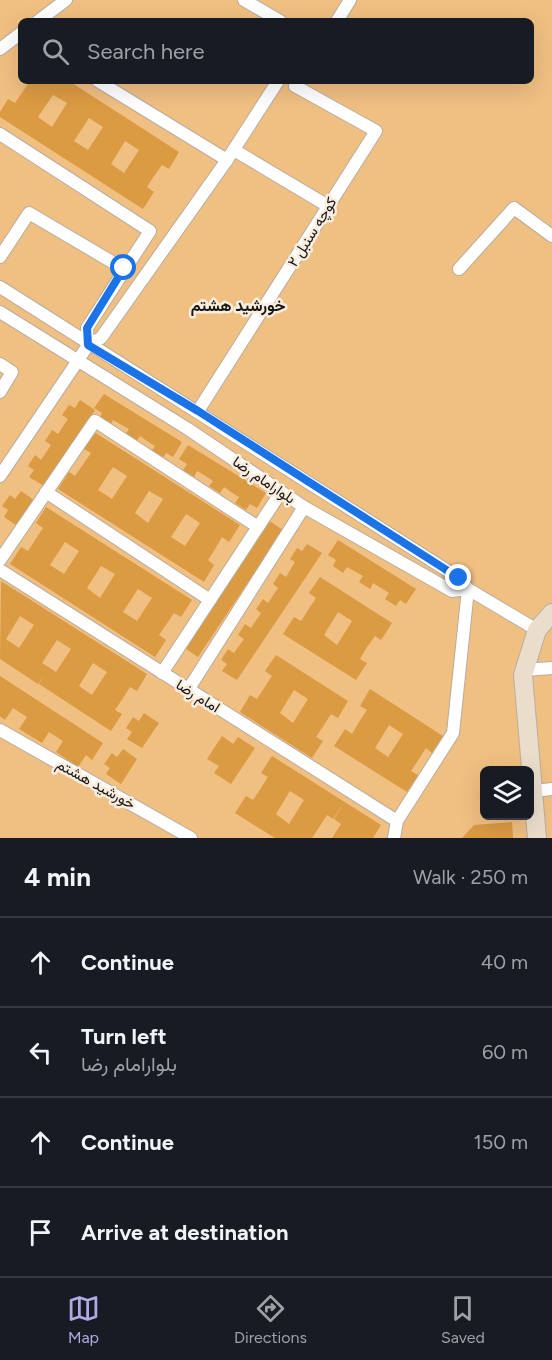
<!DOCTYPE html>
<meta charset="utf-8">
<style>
:root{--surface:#171b24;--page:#242831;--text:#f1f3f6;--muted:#9ea1a6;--line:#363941;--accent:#afabe4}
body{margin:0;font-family:Figtree,Vazirmatn,sans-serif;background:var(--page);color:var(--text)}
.controls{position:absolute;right:18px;bottom:18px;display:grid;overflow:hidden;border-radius:9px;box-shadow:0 6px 24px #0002}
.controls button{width:54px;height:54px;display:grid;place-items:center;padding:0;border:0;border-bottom:2px solid var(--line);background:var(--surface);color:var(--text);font:30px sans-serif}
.stop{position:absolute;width:18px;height:18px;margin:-14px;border:4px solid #1a73e8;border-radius:50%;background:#fff}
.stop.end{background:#1a73e8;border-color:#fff;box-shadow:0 2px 6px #0008}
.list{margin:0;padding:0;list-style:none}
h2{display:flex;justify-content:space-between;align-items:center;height:78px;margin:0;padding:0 24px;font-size:26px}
h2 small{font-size:20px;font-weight:400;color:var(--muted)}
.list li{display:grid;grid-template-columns:39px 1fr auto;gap:18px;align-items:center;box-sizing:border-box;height:90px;padding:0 24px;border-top:2px solid var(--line)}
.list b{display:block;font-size:22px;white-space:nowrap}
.list p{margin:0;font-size:20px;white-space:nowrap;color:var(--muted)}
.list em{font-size:20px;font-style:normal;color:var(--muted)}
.icon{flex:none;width:33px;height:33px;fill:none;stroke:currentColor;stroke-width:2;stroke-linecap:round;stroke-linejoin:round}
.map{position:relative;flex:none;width:552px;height:838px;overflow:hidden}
.search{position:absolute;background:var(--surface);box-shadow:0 6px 24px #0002;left:18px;right:18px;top:18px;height:66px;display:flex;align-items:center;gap:15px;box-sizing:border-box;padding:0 21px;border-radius:9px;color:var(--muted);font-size:22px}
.sheet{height:438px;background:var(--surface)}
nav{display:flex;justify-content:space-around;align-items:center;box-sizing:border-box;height:84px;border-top:2px solid var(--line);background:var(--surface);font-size:16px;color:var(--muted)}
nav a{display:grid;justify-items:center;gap:3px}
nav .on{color:var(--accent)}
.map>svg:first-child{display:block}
.green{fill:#f0bf82;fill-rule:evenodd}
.building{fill:#db9b43;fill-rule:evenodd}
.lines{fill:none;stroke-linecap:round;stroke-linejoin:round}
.street-casing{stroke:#b8ada0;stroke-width:14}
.secondary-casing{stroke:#b8ada0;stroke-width:20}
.street{stroke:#fff;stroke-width:12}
.secondary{stroke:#eaddcb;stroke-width:18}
.route{stroke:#1a73e8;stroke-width:8}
.labels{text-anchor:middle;stroke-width:5;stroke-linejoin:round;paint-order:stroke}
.street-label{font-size:15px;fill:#191511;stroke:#f9ede0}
.neighbourhood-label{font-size:16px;font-weight:bold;fill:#191511;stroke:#f9ede0}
</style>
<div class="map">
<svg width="552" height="838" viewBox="0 0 552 838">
<rect width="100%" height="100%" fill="#ebe0d3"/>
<path class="green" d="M 0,0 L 552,0 L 552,838 L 0,838 ZM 21,21 L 531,21 L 531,81 L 21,81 ZM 484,770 L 530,770 L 530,816 L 484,816 Z"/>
<g class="building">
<path d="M 30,81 L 69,81 L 179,152 L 169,169 L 162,165 L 154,176 L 147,187 L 154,192 L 143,209 L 0,117 L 0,112 L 8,99 L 15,103 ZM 53,95 L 67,103 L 52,127 L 38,117 ZM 89,118 L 103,127 L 88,150 L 74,141 ZM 125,141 L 139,150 L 124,173 L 111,164 Z"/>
<path d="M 104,394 L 182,442 L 173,457 L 166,453 L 162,459 L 151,452 L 155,446 L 147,441 L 140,436 L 136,442 L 125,435 L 129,429 L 120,424 L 113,420 L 110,426 L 99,419 L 102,413 L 94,408 Z"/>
<path d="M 80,400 L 95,410 L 44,486 L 29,477 L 34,470 L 28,466 L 35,455 L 41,460 L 51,445 L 45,441 L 52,430 L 58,434 L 68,419 L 62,415 L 69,405 L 75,408 Z"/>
<path d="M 94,432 L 240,525 L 229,542 L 222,537 L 215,549 L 208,560 L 214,565 L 204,582 L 58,489 L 69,472 L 75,476 L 91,453 L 84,449 ZM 113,467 L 127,476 L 112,499 L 98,490 ZM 149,491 L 163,499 L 148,523 L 135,513 ZM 186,514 L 200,523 L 185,546 L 171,537 Z"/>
<path d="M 188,445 L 266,493 L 257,508 L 250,504 L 246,510 L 235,503 L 239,497 L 231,492 L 224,487 L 220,493 L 209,486 L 213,481 L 204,475 L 197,471 L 194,477 L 183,470 L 187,464 L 179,459 Z"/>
<path d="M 21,491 L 35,501 L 19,527 L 4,517 L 8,510 L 2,506 L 10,495 L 15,499 Z"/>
<path d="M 46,507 L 192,600 L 181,617 L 174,613 L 159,635 L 166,640 L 155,657 L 10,564 L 21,547 L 28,551 L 43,528 L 36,523 ZM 65,542 L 79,551 L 64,574 L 50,565 ZM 101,566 L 115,574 L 100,598 L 87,588 ZM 138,589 L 152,598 L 137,621 L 123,612 Z"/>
<path d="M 268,520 L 283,530 L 198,657 L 183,647 Z"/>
<path d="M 338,540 L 416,589 L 406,604 L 400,600 L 396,606 L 385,599 L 389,593 L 373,583 L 370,589 L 359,582 L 363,576 L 347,567 L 343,573 L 333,566 L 336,560 L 328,555 Z"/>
<path d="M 307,544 L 322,553 L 237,680 L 222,671 L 227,664 L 221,660 L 228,649 L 234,653 L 244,639 L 238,635 L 245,624 L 251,628 L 261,613 L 256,609 L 263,599 L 268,603 L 278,588 L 273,584 L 280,573 L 286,577 L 295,562 L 290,559 L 297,548 L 302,551 Z"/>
<path d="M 320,577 L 392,623 L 381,640 L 375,636 L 367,647 L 360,659 L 367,663 L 356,680 L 283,634 L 294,617 L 301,621 L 316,598 L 309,593 ZM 338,612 L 352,621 L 337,645 L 324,635 Z"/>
<path d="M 1,581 L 147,674 L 137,691 L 130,687 L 123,698 L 115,710 L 122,714 L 111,731 L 39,684 L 43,677 L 38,684 L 0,659 ZM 20,616 L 34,625 L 19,648 L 6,639 ZM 57,640 L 71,649 L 56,672 L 42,663 ZM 93,663 L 107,672 L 92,695 L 79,686 Z"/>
<path d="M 276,655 L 348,701 L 338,718 L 331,714 L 324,725 L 316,737 L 323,741 L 312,758 L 240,712 L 250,695 L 257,699 L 272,676 L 265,671 ZM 294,690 L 308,699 L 293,723 L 280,713 Z"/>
<path d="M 0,676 L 103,743 L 92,760 L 86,755 L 78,767 L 56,752 L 63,741 L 49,732 L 42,743 L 19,729 L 27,717 L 13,708 L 5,720 L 0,716 Z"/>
<path d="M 370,689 L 443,736 L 432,753 L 426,748 L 411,771 L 418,775 L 407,792 L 334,746 L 345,729 L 352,734 L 359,722 L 367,710 L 360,706 ZM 389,725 L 403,734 L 388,757 L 375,748 Z"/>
<path d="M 144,713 L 159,723 L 142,748 L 127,739 L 132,732 L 126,728 L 133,717 L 139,721 Z"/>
<path d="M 222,736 L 233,744 L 238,737 L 255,748 L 231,784 L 214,773 L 219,766 L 207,759 Z"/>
<path d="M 123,749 L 137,759 L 121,784 L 106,774 L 110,768 L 104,764 L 112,753 L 117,757 Z"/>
<path d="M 272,756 L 381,825 L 373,838 L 332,838 L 341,824 L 334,819 L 343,804 L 333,819 L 327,815 L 312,838 L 275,838 L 235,813 L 246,796 L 253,800 L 268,777 L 261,773 ZM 290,791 L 304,800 L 289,824 L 276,814 Z"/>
<path d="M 512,822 L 513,838 L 462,838 L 474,825 Z"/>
</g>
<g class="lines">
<defs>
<g id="street">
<path d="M 244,0 L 280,21"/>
<path d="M 38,21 L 66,0"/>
<path d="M 337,21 L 350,0"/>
<path d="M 0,49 L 21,33"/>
<path d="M 98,81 L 227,160"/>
<path d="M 0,134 L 150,231 L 87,328 L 88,345"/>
<path d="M 234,150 L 328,206"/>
<path d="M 0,257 L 29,213 L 124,269"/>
<path d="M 459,269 L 514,208 L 552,236"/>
<path d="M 0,287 L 459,578 L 468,589 L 453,733 L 397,821 L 394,838"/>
<path d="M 0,312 L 188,429 L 304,507 L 452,591 L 468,589 L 537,630"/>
<path d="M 0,364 L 12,372 L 0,392"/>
<path d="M 198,411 L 376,131 L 295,86"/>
<path d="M 0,476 L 77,362 L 88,345 L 101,338 L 227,160 L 278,81"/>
<path d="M 46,492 L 210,600"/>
<path d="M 0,560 L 95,421 L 258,527"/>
<path d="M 0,570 L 397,821"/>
<path d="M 524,670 L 552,668"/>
<path d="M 162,673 L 281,492"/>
<path d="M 188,690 L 304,507"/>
<path d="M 0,730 L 191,838"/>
<path d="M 534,791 L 552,789"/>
</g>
<path id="secondary" d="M 537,838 L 523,675 L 537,630 L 552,613"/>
</defs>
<use href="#street" class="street-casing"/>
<use href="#secondary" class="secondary-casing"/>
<use href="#street" class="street"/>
<use href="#secondary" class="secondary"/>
</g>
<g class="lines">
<path class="route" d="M 124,268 L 87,328 L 88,345 L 198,411 L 459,578"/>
</g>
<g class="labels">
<g class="street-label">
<text transform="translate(312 232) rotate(-58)" y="5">کوچه سنبل ۲</text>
<text transform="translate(264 480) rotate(34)" y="5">بلوارامام رضا</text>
<text transform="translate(198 696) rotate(32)" y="5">امام رضا</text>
<text transform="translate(96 784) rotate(29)" y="5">خورشید هشتم</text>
</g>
<g class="neighbourhood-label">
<text x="238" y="311">خورشید هشتم</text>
</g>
</g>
</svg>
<div class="controls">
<button><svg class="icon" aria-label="layers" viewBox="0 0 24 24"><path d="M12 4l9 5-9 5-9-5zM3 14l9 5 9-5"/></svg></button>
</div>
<div class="stop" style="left:124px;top:268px"></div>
<div class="stop end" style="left:459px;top:578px"></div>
<div class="search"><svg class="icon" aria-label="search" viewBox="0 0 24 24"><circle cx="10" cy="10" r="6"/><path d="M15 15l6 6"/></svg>Search here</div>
</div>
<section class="sheet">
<h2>4 min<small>Walk · 250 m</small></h2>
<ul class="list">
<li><svg class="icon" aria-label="ahead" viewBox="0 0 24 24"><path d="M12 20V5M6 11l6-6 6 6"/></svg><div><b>Continue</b></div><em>40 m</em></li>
<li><svg class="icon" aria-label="left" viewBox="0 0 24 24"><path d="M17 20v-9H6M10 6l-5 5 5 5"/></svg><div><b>Turn left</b><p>بلوارامام رضا</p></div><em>60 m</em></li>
<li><svg class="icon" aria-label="ahead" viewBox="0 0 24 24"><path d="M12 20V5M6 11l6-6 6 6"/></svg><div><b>Continue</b></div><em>150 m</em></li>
<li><svg class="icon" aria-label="arrive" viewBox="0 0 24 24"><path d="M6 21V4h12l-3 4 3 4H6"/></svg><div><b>Arrive at destination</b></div></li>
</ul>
</section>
<nav>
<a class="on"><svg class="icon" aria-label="map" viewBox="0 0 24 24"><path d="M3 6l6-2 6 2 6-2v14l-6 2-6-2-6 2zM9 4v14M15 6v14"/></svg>Map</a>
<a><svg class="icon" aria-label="directions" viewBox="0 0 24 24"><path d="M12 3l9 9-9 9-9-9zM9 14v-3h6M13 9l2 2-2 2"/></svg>Directions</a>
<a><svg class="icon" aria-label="saved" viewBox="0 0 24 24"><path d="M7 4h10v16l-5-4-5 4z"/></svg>Saved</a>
</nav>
